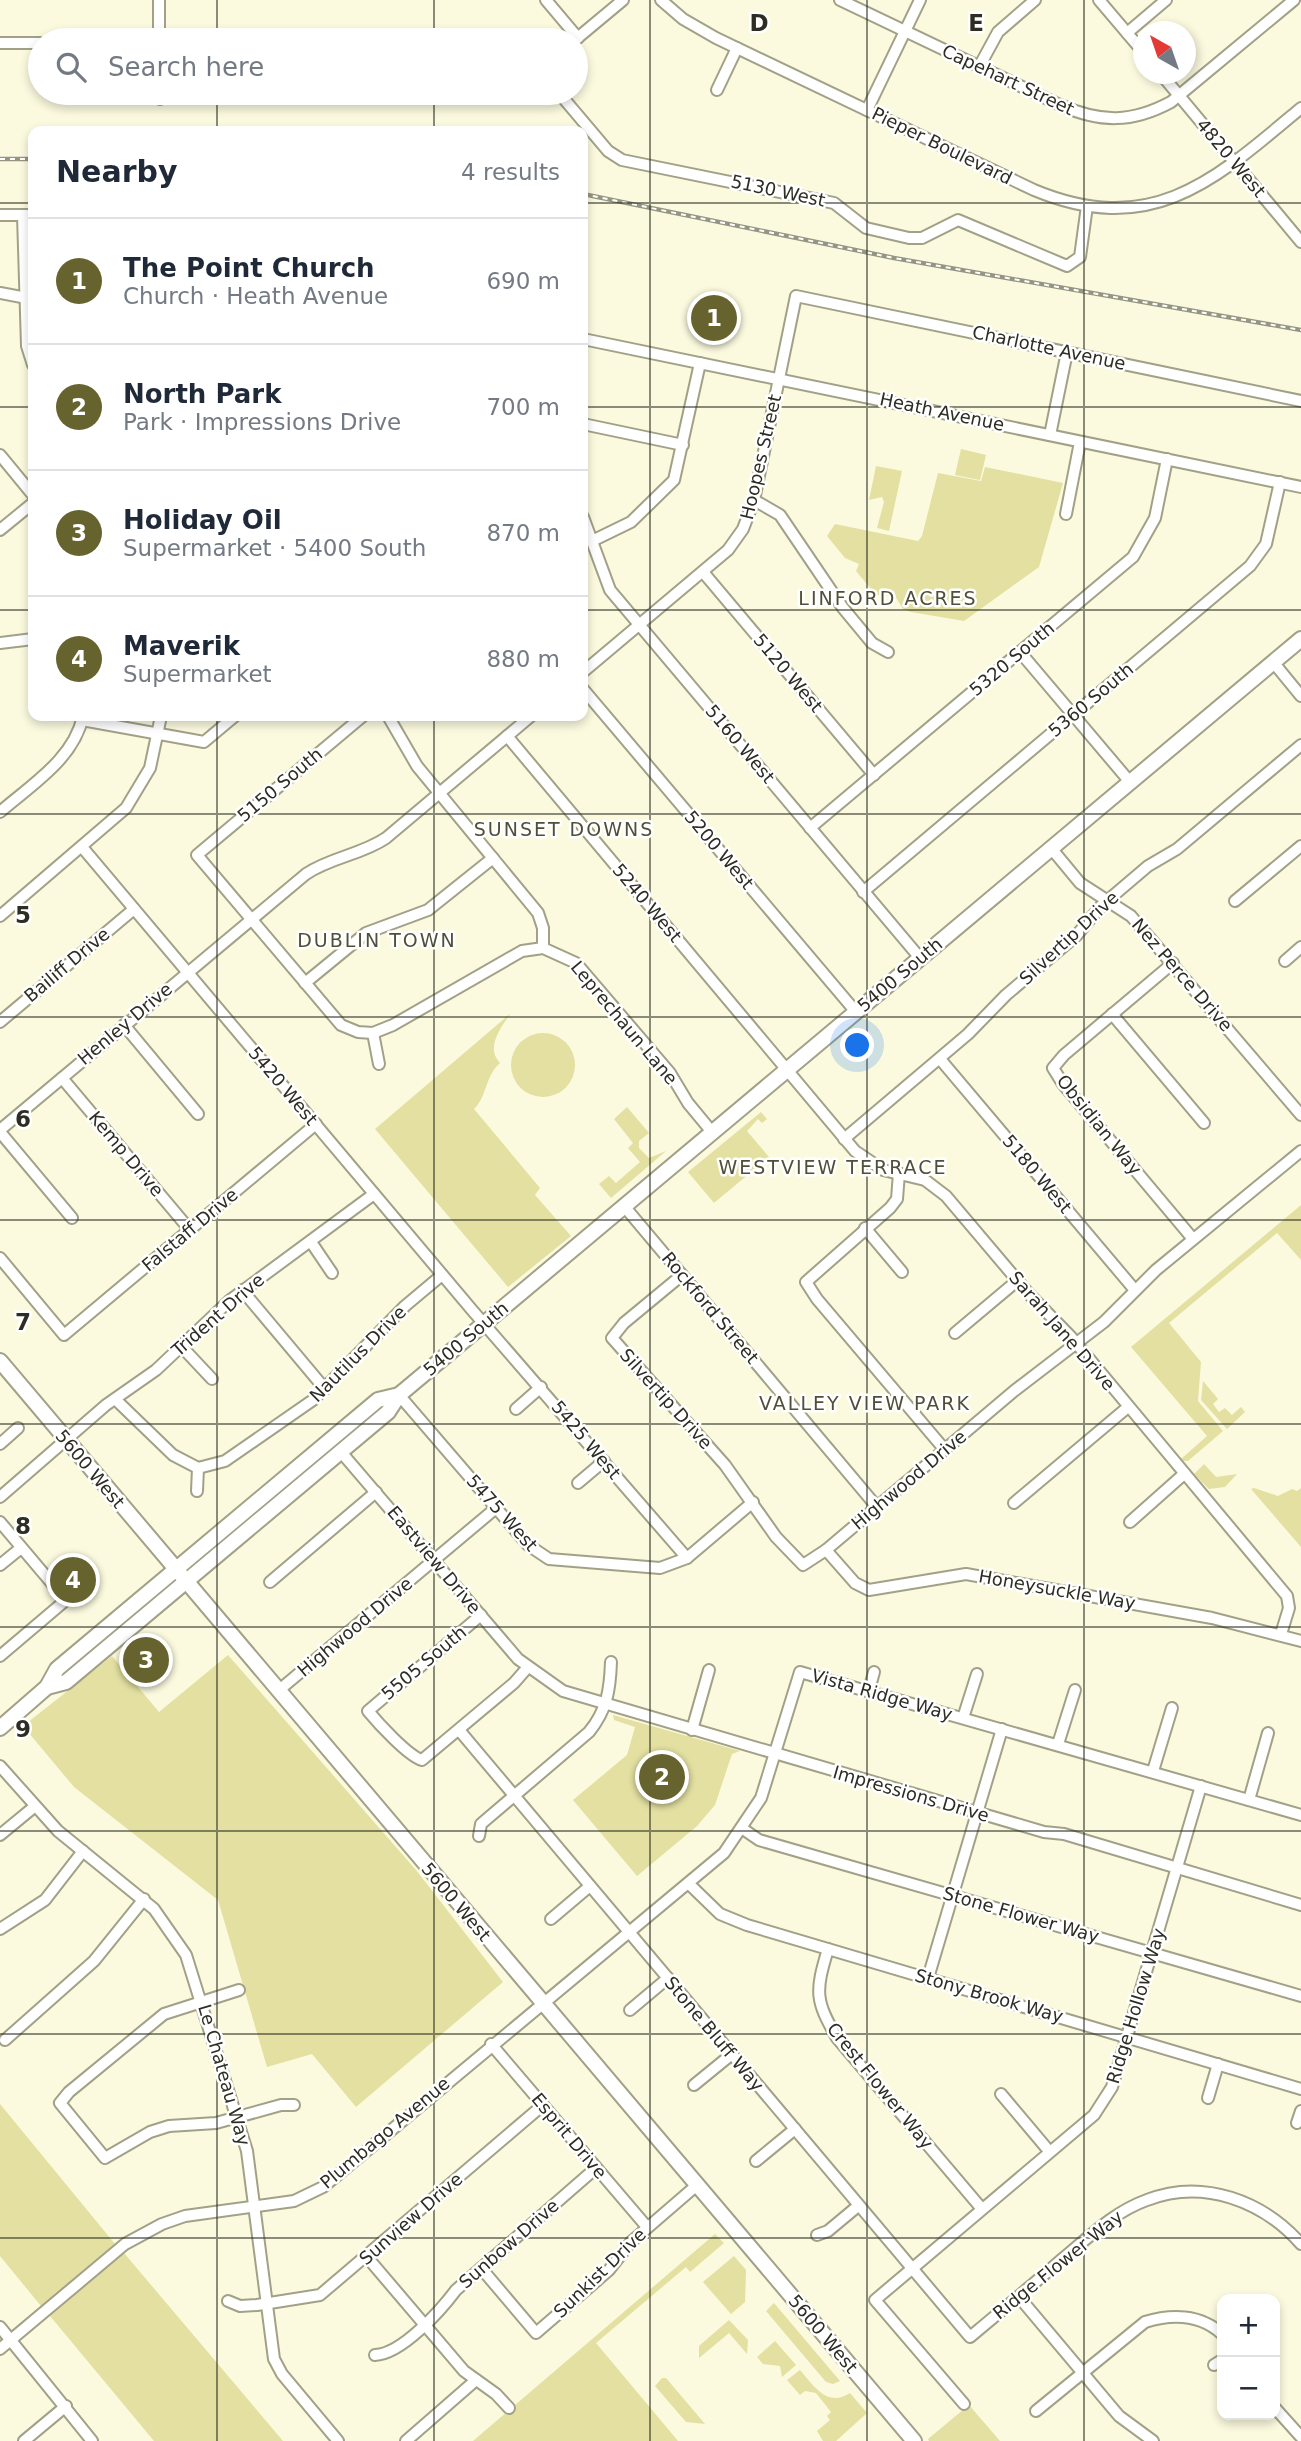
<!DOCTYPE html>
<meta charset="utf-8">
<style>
:root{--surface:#fff;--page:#f2f2f3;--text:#1f2937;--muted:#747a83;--line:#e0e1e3;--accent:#66632f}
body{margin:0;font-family:"DejaVu Sans",sans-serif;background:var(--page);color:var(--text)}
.controls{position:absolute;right:21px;bottom:21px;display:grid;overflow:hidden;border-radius:14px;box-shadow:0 4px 10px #0003}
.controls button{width:63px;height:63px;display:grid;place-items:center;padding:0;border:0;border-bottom:2px solid var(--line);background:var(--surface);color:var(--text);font:35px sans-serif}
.compass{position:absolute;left:1133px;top:21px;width:63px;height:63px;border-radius:50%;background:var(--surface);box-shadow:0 4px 10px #0003;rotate:320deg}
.you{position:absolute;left:858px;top:1046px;width:24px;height:24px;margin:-18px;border:5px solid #fff;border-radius:50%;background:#1a73e8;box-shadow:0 0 0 10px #1a73e833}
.badge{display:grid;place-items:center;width:46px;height:46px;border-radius:50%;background:var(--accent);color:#fff;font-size:23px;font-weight:700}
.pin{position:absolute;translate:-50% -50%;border:4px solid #fff;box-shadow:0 2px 7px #0006}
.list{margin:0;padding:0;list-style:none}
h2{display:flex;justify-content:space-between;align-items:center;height:91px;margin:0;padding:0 28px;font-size:30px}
h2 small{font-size:23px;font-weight:400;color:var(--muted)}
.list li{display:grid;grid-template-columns:46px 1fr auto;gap:21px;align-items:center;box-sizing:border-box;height:126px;padding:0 28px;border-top:2px solid var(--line)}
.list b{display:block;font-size:26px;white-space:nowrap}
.list p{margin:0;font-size:23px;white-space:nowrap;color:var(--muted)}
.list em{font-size:23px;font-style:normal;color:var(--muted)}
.icon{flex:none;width:38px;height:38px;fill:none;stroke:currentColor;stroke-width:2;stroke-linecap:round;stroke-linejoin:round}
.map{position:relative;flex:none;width:1301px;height:2441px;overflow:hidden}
.search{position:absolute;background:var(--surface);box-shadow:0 4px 10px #0003;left:28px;top:28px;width:560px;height:77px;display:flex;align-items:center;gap:18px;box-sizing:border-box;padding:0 24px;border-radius:38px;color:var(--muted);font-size:26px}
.panel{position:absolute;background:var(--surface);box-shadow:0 4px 10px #0003;left:28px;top:126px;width:560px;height:595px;border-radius:14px}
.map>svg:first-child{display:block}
.green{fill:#e3e0a1}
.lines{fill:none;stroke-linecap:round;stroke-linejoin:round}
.minor-casing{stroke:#a2a188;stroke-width:14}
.major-casing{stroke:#a2a188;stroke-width:18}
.minor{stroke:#fff;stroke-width:10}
.major{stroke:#fff;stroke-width:14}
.rail-casing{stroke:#969582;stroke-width:4.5}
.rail{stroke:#fff;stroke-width:2;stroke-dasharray:5;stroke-linecap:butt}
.grid{fill:none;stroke:#2d2d23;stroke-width:2;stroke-opacity:0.55}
.labels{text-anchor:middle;stroke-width:5;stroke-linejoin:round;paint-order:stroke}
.street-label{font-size:18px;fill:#2d2d23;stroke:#fff}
.neighbourhood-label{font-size:19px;letter-spacing:2px;fill:#504f39;stroke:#fff}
.grid-label{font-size:23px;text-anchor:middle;font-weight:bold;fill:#2d2d23;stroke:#fff;stroke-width:5;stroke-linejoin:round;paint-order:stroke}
</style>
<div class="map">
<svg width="1301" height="2441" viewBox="0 0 1301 2441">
<rect width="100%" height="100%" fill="#fbfadf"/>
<g class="green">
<path d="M 961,449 L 986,455 L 980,480 L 955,475 Z"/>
<path d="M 876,466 L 902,471 L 889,531 L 877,528 L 884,502 L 882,497 L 869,500 Z"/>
<path d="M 985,467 L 1063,483 L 1039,567 L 964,621 L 911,612 L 903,609 L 895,596 L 876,595 L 856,571 L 859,564 L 845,558 L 827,536 L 835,524 L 918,541 L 922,536 L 938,473 L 981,481 Z"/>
<path d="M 511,1013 C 501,1027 485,1048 500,1063 C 485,1076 487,1097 474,1109 L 540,1188 L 535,1195 L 571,1236 L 508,1287 L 375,1129 Z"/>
<circle cx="543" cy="1065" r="32"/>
<path d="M 627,1107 L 649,1133 L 639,1141 L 639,1148 L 649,1158 L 666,1151 L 611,1198 L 599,1184 L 609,1176 L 616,1183 L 640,1162 L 628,1148 L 633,1143 L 614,1119 Z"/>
<path d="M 761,1112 L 767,1119 L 762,1123 L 758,1119 L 747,1131 L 769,1157 L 714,1203 L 688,1172 Z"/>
<path d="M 1301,1205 L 1301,1260 L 1277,1233 L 1169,1323 L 1201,1362 L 1198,1401 L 1223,1431 L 1188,1461 L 1183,1461 L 1181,1459 L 1207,1436 L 1131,1347 Z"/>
<path d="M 1203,1381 L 1218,1399 L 1213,1404 L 1219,1412 L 1225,1408 L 1232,1415 L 1241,1407 L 1245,1412 L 1227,1429 L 1201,1400 Z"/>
<path d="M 1204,1464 L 1216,1477 L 1237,1474 L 1225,1487 L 1209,1489 L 1194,1474 Z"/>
<path d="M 1254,1488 L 1278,1496 L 1292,1489 L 1297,1491 L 1301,1488 L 1301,1547 L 1251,1489 Z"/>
<path d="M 228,1655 L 416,1870 L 503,1982 L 356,2107 L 312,2054 L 267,2067 L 218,1900 L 74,1787 L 23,1726 L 112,1656 L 159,1712 Z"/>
<path d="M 613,1715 L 740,1751 L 732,1754 L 715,1805 L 697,1826 L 637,1876 L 573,1800 L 627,1755 L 635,1727 L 614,1720 Z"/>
<path d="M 0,2104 L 115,2244 L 41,2306 L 0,2256 Z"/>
<path d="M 715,2234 L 724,2243 L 690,2272 L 686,2267 L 596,2343 L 678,2441 L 473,2441 Z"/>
<path d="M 124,2253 L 283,2441 L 154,2441 L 50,2316 Z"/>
<path d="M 734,2256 L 746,2270 L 745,2302 L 731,2314 L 703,2282 Z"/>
<path d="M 774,2303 L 840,2381 L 833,2384 L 826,2382 L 766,2311 Z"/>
<path d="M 729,2320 L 748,2340 L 747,2354 L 729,2333 L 699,2358 L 699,2346 Z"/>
<path d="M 775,2341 L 796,2365 L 782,2377 L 780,2366 L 763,2364 L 757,2357 Z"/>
<path d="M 800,2370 C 814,2386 827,2408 850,2393 L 867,2413 L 836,2441 L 823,2441 L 817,2431 L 830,2420 L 827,2416 L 831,2412 L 816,2393 L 805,2391 L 800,2395 L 787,2380 Z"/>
<path d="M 662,2378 L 666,2378 L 705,2424 L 686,2422 L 655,2386 Z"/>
<path d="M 969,2405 L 1000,2441 L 929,2441 L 928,2439 Z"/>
</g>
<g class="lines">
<defs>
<g id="minor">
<path d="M 159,0 L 159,40"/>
<path d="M 546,0 L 578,38"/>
<path d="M 661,0 L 683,19 L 716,38 L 1034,190 C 1152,239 1215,180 1301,108"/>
<path d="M 840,0 L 1060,105 C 1101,123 1132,123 1171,102 L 1294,0"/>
<path d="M 1099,0 L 1144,53"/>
<path d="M 1127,33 L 1166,0"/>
<path d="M 575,40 L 623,0"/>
<path d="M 0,43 L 40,43"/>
<path d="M 979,67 L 998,32 L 1035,0"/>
<path d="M 1161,74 L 1301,242"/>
<path d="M 717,90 L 737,48"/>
<path d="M 160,93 L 160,99"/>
<path d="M 559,93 L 608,151 L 622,160 L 834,203 L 866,228 L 909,238 L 922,238 L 958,220 L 1067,266 L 1080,257 L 1087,206"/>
<path d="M 867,110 L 920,0"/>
<path d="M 0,215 L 33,215"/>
<path d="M 23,215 L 27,346 L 33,365"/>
<path d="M 0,293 L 32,299"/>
<path d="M 583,339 L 1301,487"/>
<path d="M 583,424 L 683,445"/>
<path d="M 1050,435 L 1067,352"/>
<path d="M 0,455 L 33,495"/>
<path d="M 754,500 L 780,515 L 843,608 L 872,643 L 888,652"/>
<path d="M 1066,514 L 1080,442"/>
<path d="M 583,517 L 610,590 L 920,958"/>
<path d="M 0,530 L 33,503"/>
<path d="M 592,541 L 631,522 L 674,480 L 700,363"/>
<path d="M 703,572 L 874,775"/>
<path d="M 0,643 L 33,639"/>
<path d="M 1020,652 L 1130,782"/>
<path d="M 1273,662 L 1301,696"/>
<path d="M 583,672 L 728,550 L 743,529 L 754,500 L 796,296 L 1301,401"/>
<path d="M 583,689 L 856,1012"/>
<path d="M 363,716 L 197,855 L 341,1025 L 358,1032 L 373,1033 L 393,1025 L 522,951 L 543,948 L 576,963 L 670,1073 L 688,1103 L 712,1132"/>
<path d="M 388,716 L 417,766 L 538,913 L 543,928 L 543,948"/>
<path d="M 82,720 L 204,742 L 235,716"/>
<path d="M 507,736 L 855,1151 L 883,1170 L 925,1180 L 946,1196 L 1028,1293 L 1071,1337 L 1287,1596 L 1289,1608 L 1281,1634"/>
<path d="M 0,812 C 31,785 74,759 83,716"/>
<path d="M 810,828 L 1133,557 L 1155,518 L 1167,459"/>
<path d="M 82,847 L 472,1310 L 687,1558"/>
<path d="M 1051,848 L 1080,883 L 1131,916 L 1301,1115"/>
<path d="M 863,892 L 1250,566 L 1266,544 L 1280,482"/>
<path d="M 1235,901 L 1301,846"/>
<path d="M 0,916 L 126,808 L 150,768 L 161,716"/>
<path d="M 1285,961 L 1301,947"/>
<path d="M 1173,963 L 1064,1055 L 1053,1068 L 1063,1084 L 1193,1239"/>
<path d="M 305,983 L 366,933 L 428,910 L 493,858"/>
<path d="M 1112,1014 L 1204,1123"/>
<path d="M 0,1022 L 134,909"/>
<path d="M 124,1025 L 198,1114"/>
<path d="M 373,1033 L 379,1064"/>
<path d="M 940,1059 L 1134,1289"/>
<path d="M 62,1078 L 190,1230"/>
<path d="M 0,1130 L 306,874 C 331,857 361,855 386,838 L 531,716"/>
<path d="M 0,1132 L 72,1218"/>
<path d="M 844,1139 L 968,1034 L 1006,995 L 1076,936 L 1101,906 L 1148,866 L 1177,849 L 1301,745"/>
<path d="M 899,1173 L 897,1199 L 890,1208 L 806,1282 L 817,1299 L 945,1450"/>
<path d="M 624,1206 L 877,1507"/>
<path d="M 865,1228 L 902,1272"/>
<path d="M 311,1242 L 332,1273"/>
<path d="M 0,1258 L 64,1335 L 316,1124"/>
<path d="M 682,1275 L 624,1323 L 612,1338 L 725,1465 L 776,1537 L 803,1565 L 826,1550 L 1014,1391 L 1104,1322 L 1156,1270 L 1301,1151"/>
<path d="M 242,1290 L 325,1389"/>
<path d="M 955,1333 L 1018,1280"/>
<path d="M 181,1346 L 212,1379"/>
<path d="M 399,1395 L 528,1545 L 549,1559 L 660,1568 L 687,1558 L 753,1502"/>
<path d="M 115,1399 L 173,1455 L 198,1468"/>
<path d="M 516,1409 L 541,1387"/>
<path d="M 0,1444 L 18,1428"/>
<path d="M 341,1452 L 518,1659 L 563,1691 L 1044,1832 L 1064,1834 L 1301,1905"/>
<path d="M 578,1483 L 604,1461"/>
<path d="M 197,1491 L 198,1468 L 225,1461 L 313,1400 L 405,1306 L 442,1275"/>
<path d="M 0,1497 L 106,1405 L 156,1370 L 229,1301 L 374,1194"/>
<path d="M 1014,1503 L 1128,1407"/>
<path d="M 0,1522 L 66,1600 L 0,1656"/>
<path d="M 1130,1522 L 1184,1474"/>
<path d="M 826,1550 L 855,1583 L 869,1590 L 966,1574 L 1212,1618 L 1301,1641"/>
<path d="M 0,1565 L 21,1548"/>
<path d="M 270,1582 L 376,1492"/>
<path d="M 481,1615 L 368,1711 C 378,1723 408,1756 422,1760 L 514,1683 L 528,1667"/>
<path d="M 869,1690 L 874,1672"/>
<path d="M 278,1691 L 496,1508"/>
<path d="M 963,1718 L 977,1674"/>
<path d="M 459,1730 L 970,2337 C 1000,2312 1030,2287 1060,2261 C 1087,2239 1113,2212 1147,2200 C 1203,2178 1263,2201 1301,2244"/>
<path d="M 692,1730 L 709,1670"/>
<path d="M 1058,1744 L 1075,1690"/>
<path d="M 0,1766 L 58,1831 L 154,1909 L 186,1955 L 247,2151 L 274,2359 L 282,2374 L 338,2441"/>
<path d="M 1153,1771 L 1172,1708"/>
<path d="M 1249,1800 L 1268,1733"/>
<path d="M 743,1829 L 759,1840 L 1301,1996"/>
<path d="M 0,1835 L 34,1807"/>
<path d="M 479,1836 L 481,1824 L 589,1732 C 607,1710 610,1690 611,1662"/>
<path d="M 689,1884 L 720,1914 L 747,1925 L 1301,2089"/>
<path d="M 551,1919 L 590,1886"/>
<path d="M 0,1929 L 45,1900 L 83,1851"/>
<path d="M 828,1949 C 815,1992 815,2000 837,2038 L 982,2209"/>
<path d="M 928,1978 L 1002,1729"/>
<path d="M 239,1990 L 164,2014 L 69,2092 L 60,2103 L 105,2158 L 150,2132 L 169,2126 L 216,2123 L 281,2105 L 294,2105"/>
<path d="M 630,2010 L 668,1978"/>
<path d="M 5,2040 L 94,1961 L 144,1899"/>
<path d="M 491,2044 L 647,2227"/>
<path d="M 694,2085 L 732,2054"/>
<path d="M 1001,2094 L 1049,2151"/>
<path d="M 1208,2098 L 1218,2064"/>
<path d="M 1297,2123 L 1301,2111"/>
<path d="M 756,2161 L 795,2129"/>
<path d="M 817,2235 L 828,2231 L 858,2206"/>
<path d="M 367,2257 L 464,2371 L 496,2394 L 509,2408"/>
<path d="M 481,2268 L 536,2333 L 609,2270 L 631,2242 L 697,2185"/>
<path d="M 1019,2297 L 1119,2416 L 1153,2441"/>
<path d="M 228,2301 L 240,2306 L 257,2305 L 320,2295 L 543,2105"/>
<path d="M 0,2327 L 92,2441"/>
<path d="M 0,2349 L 125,2244 L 162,2224 L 185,2216 L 294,2201 L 323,2187 L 724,1853 L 761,1798 L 800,1672 L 1301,1815"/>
<path d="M 375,2355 C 402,2354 441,2310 456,2290 L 596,2168"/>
<path d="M 1214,2365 L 1222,2360"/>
<path d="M 964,2404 L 875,2300 L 1094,2115 L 1112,2087 L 1201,1786"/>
<path d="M 1275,2408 L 1301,2437"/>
<path d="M 1036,2411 L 1145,2322 C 1171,2314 1200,2314 1222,2334"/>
<path d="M 24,2441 L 66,2406"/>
<path d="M 406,2441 L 476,2380"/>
</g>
<g id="major">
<path d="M 0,1361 L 914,2441"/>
<path d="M 47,1687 L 66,1682 L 388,1412 L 399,1395 L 1301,639"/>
<path d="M 0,1728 L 47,1687 L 57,1669 L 378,1400 L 399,1395"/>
</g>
</defs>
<use href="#minor" class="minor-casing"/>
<use href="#major" class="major-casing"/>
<use href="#minor" class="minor"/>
<use href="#major" class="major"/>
<defs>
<g id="rail">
<path d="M 0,159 L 33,159"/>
<path d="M 583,194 L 894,258 L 1301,330"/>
</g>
</defs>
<use href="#rail" class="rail-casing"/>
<use href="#rail" class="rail"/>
</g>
<path class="grid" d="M 217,0 L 217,40M 434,0 L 434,40M 650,0 L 650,2441M 867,0 L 867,2441M 1084,0 L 1084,2441M 217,93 L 217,131M 434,93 L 434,131M 0,203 L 33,203M 583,203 L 1301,203M 0,407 L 33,407M 583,407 L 1301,407M 0,610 L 33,610M 583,610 L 1301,610M 217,716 L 217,2441M 434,716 L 434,2441M 0,814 L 1301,814M 0,1017 L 1301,1017M 0,1220 L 1301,1220M 0,1424 L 1301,1424M 0,1627 L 1301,1627M 0,1831 L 1301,1831M 0,2034 L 1301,2034M 0,2238 L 1301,2238"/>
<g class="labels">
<g class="street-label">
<text transform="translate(1008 80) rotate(25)" y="6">Capehart Street</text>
<text transform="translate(942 146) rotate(26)" y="6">Pieper Boulevard</text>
<text transform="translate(1231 158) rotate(50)" y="6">4820 West</text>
<text transform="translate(778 191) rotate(12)" y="6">5130 West</text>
<text transform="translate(1049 348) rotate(12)" y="6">Charlotte Avenue</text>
<text transform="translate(942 412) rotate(12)" y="6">Heath Avenue</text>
<text transform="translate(761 457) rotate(-77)" y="6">Hoopes Street</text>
<text transform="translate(1012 659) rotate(-40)" y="6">5320 South</text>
<text transform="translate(788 673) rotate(50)" y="6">5120 West</text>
<text transform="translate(1091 700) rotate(-40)" y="6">5360 South</text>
<text transform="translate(740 744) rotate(50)" y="6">5160 West</text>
<text transform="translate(280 785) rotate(-40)" y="6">5150 South</text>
<text transform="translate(719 850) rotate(50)" y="6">5200 West</text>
<text transform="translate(647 903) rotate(50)" y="6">5240 West</text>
<text transform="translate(1069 938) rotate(-43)" y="6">Silvertip Drive</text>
<text transform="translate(67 965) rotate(-40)" y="6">Bailiff Drive</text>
<text transform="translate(900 975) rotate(-40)" y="6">5400 South</text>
<text transform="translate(1182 975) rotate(49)" y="6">Nez Perce Drive</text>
<text transform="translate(624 1023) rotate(50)" y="6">Leprechaun Lane</text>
<text transform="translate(125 1024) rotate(-40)" y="6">Henley Drive</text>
<text transform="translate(283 1086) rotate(50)" y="6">5420 West</text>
<text transform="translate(1099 1125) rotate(51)" y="6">Obsidian Way</text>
<text transform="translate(126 1154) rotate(50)" y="6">Kemp Drive</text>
<text transform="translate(1037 1174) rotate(50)" y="6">5180 West</text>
<text transform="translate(190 1230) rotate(-40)" y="6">Falstaff Drive</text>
<text transform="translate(710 1308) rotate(50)" y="6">Rockford Street</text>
<text transform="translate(218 1315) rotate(-41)" y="6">Trident Drive</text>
<text transform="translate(1062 1331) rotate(49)" y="6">Sarah Jane Drive</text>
<text transform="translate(466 1339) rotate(-40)" y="6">5400 South</text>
<text transform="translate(358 1354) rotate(-45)" y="6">Nautilus Drive</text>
<text transform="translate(666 1399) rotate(48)" y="6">Silvertip Drive</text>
<text transform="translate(586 1440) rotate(50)" y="6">5425 West</text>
<text transform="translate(90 1469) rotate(50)" y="6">5600 West</text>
<text transform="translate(909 1480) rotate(-40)" y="6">Highwood Drive</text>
<text transform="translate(502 1513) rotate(48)" y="6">5475 West</text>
<text transform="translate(434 1560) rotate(50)" y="6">Eastview Drive</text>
<text transform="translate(1057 1590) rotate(10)" y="6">Honeysuckle Way</text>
<text transform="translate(355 1627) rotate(-40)" y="6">Highwood Drive</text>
<text transform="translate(424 1663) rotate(-40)" y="6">5505 South</text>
<text transform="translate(882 1695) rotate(16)" y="6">Vista Ridge Way</text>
<text transform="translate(911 1794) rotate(16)" y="6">Impressions Drive</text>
<text transform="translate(456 1902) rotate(50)" y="6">5600 West</text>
<text transform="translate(1021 1915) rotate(16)" y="6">Stone Flower Way</text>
<text transform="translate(989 1996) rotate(16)" y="6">Stony Brook Way</text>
<text transform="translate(1136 2006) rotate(-73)" y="6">Ridge Hollow Way</text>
<text transform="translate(714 2034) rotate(50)" y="6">Stone Bluff Way</text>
<text transform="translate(224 2075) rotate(74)" y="6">Le Chateau Way</text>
<text transform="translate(880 2086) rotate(51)" y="6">Crest Flower Way</text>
<text transform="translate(385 2133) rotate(-40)" y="6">Plumbago Avenue</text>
<text transform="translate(569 2136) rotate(50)" y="6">Esprit Drive</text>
<text transform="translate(411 2219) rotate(-41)" y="6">Sunview Drive</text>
<text transform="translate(509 2244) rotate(-41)" y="6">Sunbow Drive</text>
<text transform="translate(1058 2265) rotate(-39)" y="6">Ridge Flower Way</text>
<text transform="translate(600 2273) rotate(-44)" y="6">Sunkist Drive</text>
<text transform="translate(823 2334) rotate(50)" y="6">5600 West</text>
</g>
<g class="neighbourhood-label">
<text x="888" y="605">LINFORD ACRES</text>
<text x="564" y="836">SUNSET DOWNS</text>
<text x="377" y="947">DUBLIN TOWN</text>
<text x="833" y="1174">WESTVIEW TERRACE</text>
<text x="865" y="1410">VALLEY VIEW PARK</text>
</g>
</g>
<g class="grid-label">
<text x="759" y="31">D</text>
<text x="976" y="31">E</text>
<text x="23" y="923">5</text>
<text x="23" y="1127">6</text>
<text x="23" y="1330">7</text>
<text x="23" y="1534">8</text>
<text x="23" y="1737">9</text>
</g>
</svg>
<div class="controls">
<button>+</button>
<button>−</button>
</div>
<svg class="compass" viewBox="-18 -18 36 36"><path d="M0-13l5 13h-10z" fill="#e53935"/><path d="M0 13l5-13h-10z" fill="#747a83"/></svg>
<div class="you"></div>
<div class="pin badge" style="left:714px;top:318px">1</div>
<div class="pin badge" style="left:662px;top:1777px">2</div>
<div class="pin badge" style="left:146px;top:1660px">3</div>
<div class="pin badge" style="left:73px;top:1580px">4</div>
<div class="search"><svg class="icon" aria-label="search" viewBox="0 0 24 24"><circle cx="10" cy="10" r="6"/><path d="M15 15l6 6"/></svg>Search here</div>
<section class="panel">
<h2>Nearby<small>4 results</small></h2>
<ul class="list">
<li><span class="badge">1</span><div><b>The Point Church</b><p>Church · Heath Avenue</p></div><em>690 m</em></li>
<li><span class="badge">2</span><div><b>North Park</b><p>Park · Impressions Drive</p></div><em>700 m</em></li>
<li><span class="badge">3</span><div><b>Holiday Oil</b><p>Supermarket · 5400 South</p></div><em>870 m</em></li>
<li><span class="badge">4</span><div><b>Maverik</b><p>Supermarket</p></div><em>880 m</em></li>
</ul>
</section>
</div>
